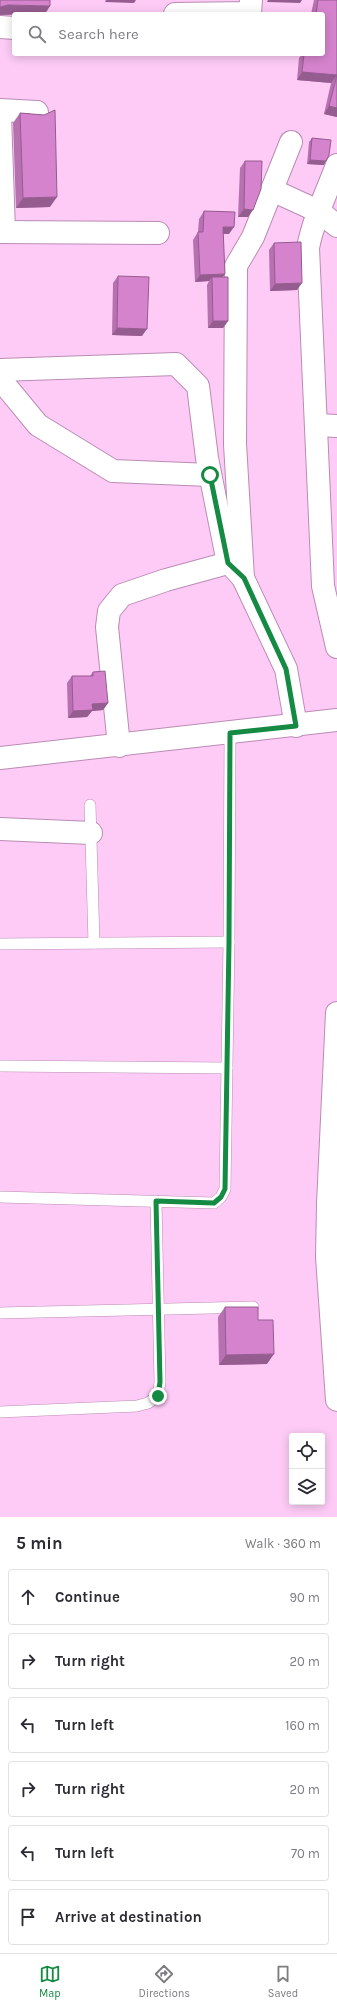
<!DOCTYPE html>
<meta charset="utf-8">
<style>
:root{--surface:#fff;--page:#f7f7f7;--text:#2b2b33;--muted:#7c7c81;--line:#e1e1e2;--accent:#148a43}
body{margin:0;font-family:Karla,sans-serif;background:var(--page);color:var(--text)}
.controls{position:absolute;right:12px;bottom:12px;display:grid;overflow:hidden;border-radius:4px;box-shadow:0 2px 10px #0003}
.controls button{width:36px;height:36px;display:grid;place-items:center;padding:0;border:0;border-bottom:1px solid var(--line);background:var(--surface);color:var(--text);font:20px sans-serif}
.stop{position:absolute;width:12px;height:12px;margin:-9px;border:3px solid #148a43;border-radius:50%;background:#fff}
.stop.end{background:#148a43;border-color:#fff;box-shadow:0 1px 4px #0008}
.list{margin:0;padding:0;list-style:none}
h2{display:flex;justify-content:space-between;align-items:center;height:52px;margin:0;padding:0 16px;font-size:17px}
h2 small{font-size:13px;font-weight:400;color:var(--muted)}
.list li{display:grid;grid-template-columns:26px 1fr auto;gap:12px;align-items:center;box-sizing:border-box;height:56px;margin:0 8px 8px;padding:0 8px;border:1px solid var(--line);border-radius:4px}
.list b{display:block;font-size:15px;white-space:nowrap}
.list em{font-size:13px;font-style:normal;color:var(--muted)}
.icon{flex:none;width:22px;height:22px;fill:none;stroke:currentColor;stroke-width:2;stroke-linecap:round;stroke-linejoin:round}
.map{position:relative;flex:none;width:337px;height:1517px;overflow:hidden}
.search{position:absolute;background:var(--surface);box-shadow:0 2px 10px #0003;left:12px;right:12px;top:12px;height:44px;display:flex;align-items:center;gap:10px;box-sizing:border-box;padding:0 14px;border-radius:4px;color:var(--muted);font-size:15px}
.sheet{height:436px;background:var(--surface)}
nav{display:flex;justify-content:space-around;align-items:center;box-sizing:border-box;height:56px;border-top:1px solid var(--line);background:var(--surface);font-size:11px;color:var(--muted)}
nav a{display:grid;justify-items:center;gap:2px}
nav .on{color:var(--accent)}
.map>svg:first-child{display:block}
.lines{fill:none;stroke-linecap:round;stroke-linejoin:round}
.lane-casing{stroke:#ba8cb4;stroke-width:12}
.street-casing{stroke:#ba8cb4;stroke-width:24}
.secondary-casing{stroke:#ba8cb4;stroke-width:24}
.lane{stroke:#fff;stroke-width:11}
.street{stroke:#fff;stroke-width:22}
.secondary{stroke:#fff;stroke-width:22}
.wall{fill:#b771b0}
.shaded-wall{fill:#955c90}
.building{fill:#d583cd;stroke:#955c90}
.route{stroke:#148a43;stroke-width:5}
</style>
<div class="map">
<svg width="337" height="1517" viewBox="0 0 337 1517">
<rect width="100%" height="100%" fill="#fdcbf6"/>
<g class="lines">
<defs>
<g id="lane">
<path d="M 90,805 L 94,943"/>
<path d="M 0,944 L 229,942"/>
<path d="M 0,1066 L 227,1068"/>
<path d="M 0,1197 L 214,1203 L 221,1197 L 225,1189 L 229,942 L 230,733"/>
<path d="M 0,1313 L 253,1307"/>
<path d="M 0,1412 L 137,1406 L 148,1403 L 158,1396 L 160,1382 L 156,1201"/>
</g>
<g id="street">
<path d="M 175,14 L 250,13 L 251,0"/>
<path d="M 0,27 L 14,28"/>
<path d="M 0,110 L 37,112"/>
<path d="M 0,115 L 4,232"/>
<path d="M 337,165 C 327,192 313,220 308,248 L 323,586 L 337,647"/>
<path d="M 272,190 L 320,212 L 337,226"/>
<path d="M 0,232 L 158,233"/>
<path d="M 0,370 L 176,364 L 198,386 L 207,458 L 228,563 L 166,580 L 122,595 L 109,611 L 107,627 L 119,746"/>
<path d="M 0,379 L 38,425 L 113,471 L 210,475"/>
<path d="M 317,425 L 337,426"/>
<path d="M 233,567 L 243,578 L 286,669 L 296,726"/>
<path d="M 243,578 L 235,444 L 236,266 L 253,237 L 291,142"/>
<path d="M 0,829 L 91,833"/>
<path d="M 328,1204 L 327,1257 L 337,1400"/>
</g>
<g id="secondary">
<path d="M 0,758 L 337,720"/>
<path d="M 337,1013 L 328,1204 L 337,1204"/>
</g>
</defs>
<use href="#lane" class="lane-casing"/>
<use href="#street" class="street-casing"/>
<use href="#secondary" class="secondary-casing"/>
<use href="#lane" class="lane"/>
<use href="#street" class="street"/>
<use href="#secondary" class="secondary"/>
</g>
<g class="wall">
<path d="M 314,0 L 337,0 L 337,117 L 324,114 L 331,83 L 297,80 L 299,58 L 302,54 L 323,54 L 323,14 L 311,14 Z"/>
<path d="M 20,113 L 44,115 L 50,207 L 16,208 L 13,123 Z"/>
<path d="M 312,138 L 324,165 L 307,164 L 309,142 Z"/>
<path d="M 245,161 L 248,217 L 238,217 L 240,168 Z"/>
<path d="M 204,211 L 229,234 L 223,234 L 225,274 L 222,277 L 228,321 L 223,328 L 208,328 L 207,285 L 209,281 L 195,282 L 193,240 L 198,232 L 199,219 Z"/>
<path d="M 274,243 L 297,290 L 270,291 L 269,250 Z"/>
<path d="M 118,276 L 142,336 L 112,335 L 113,283 Z"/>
<path d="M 93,672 L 108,703 L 103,710 L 92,711 L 87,717 L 68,718 L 67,683 L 72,676 L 90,676 Z"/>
<path d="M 225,1307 L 258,1320 L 267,1364 L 219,1365 L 218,1317 Z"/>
</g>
<g class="shaded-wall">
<path d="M 106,0 L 136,0 L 134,3 L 105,2 Z"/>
<path d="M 268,0 L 302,0 L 300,3 L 267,2 Z"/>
<path d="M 8,5 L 50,6 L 45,14 L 0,15 L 0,7 Z"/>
<path d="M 302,72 L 337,75 L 331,83 L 297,80 Z"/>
<path d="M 329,106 L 337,108 L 337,117 L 324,114 Z"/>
<path d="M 310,160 L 326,161 L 324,165 L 307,164 Z"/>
<path d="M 57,197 L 50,207 L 16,208 L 23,198 Z"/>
<path d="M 244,209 L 253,210 L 248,217 L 238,217 Z"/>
<path d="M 223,227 L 234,227 L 229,234 L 218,234 Z"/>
<path d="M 225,274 L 220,281 L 212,277 L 209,281 L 195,282 L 200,275 Z"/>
<path d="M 302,283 L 297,290 L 270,291 L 275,284 Z"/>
<path d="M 213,321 L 228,321 L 223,328 L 208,328 Z"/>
<path d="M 117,328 L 147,329 L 142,336 L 112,335 Z"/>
<path d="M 108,703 L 103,710 L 92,711 L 87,717 L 68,718 L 73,711 L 92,704 Z"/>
<path d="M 274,1354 L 267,1364 L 219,1365 L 226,1355 Z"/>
</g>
<g class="building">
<path d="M 0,0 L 50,0 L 50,6 L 8,5 L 0,7 Z"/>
<path d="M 318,0 L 337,0 L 337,108 L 329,106 L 337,75 L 302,72 L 304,54 L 323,54 L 323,14 L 316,14 Z"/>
<path d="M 55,110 L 57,197 L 23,198 L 20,113 L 44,115 Z"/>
<path d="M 312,138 L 331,140 L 329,155 L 326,161 L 310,160 Z"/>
<path d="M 245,161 L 262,161 L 261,189 L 253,210 L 244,209 Z"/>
<path d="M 204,211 L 235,212 L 234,227 L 223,227 L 225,274 L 200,275 L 198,232 L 203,232 Z"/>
<path d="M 301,242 L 302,283 L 275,284 L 274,243 Z"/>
<path d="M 118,276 L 149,277 L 147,329 L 117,328 Z"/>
<path d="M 212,277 L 228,277 L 228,321 L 213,321 Z"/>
<path d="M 105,671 L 108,703 L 92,704 L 93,710 L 73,711 L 72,676 L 93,676 L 93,672 Z"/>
<path d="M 225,1307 L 258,1307 L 258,1320 L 273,1320 L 274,1354 L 226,1355 Z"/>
</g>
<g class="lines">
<path class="route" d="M 158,1396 L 160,1382 L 156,1201 L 214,1203 L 221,1197 L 225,1189 L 229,942 L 230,733 L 296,726 L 286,669 L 244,578 L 228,563 L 210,475"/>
</g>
</svg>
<div class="controls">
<button><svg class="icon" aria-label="locate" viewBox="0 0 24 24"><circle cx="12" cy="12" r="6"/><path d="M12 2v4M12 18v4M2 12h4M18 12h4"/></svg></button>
<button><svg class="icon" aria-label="layers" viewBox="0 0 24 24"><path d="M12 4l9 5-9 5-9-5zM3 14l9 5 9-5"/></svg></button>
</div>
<div class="stop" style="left:210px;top:475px"></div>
<div class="stop end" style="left:158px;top:1396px"></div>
<div class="search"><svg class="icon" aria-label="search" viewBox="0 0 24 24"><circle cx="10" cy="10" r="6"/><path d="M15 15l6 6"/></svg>Search here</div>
</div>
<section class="sheet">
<h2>5 min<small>Walk · 360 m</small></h2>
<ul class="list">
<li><svg class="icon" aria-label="ahead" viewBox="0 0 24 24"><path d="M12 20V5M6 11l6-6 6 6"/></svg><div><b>Continue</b></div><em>90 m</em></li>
<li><svg class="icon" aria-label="right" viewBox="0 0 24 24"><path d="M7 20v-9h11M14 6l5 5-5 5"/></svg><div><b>Turn right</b></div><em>20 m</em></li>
<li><svg class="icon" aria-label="left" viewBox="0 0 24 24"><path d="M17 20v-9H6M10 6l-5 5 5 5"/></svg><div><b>Turn left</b></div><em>160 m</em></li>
<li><svg class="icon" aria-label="right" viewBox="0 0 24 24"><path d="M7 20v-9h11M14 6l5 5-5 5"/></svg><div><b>Turn right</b></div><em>20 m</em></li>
<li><svg class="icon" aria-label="left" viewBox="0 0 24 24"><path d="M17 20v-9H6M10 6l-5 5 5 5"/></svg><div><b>Turn left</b></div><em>70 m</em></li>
<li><svg class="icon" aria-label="arrive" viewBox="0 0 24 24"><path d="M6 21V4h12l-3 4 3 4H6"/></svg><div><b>Arrive at destination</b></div></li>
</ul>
</section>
<nav>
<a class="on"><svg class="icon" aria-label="map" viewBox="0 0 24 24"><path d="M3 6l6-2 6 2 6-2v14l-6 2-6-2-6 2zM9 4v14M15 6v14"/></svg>Map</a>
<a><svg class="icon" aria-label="directions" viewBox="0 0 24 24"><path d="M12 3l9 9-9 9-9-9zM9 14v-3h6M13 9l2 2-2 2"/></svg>Directions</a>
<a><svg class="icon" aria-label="saved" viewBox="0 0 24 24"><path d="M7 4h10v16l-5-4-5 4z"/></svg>Saved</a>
</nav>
